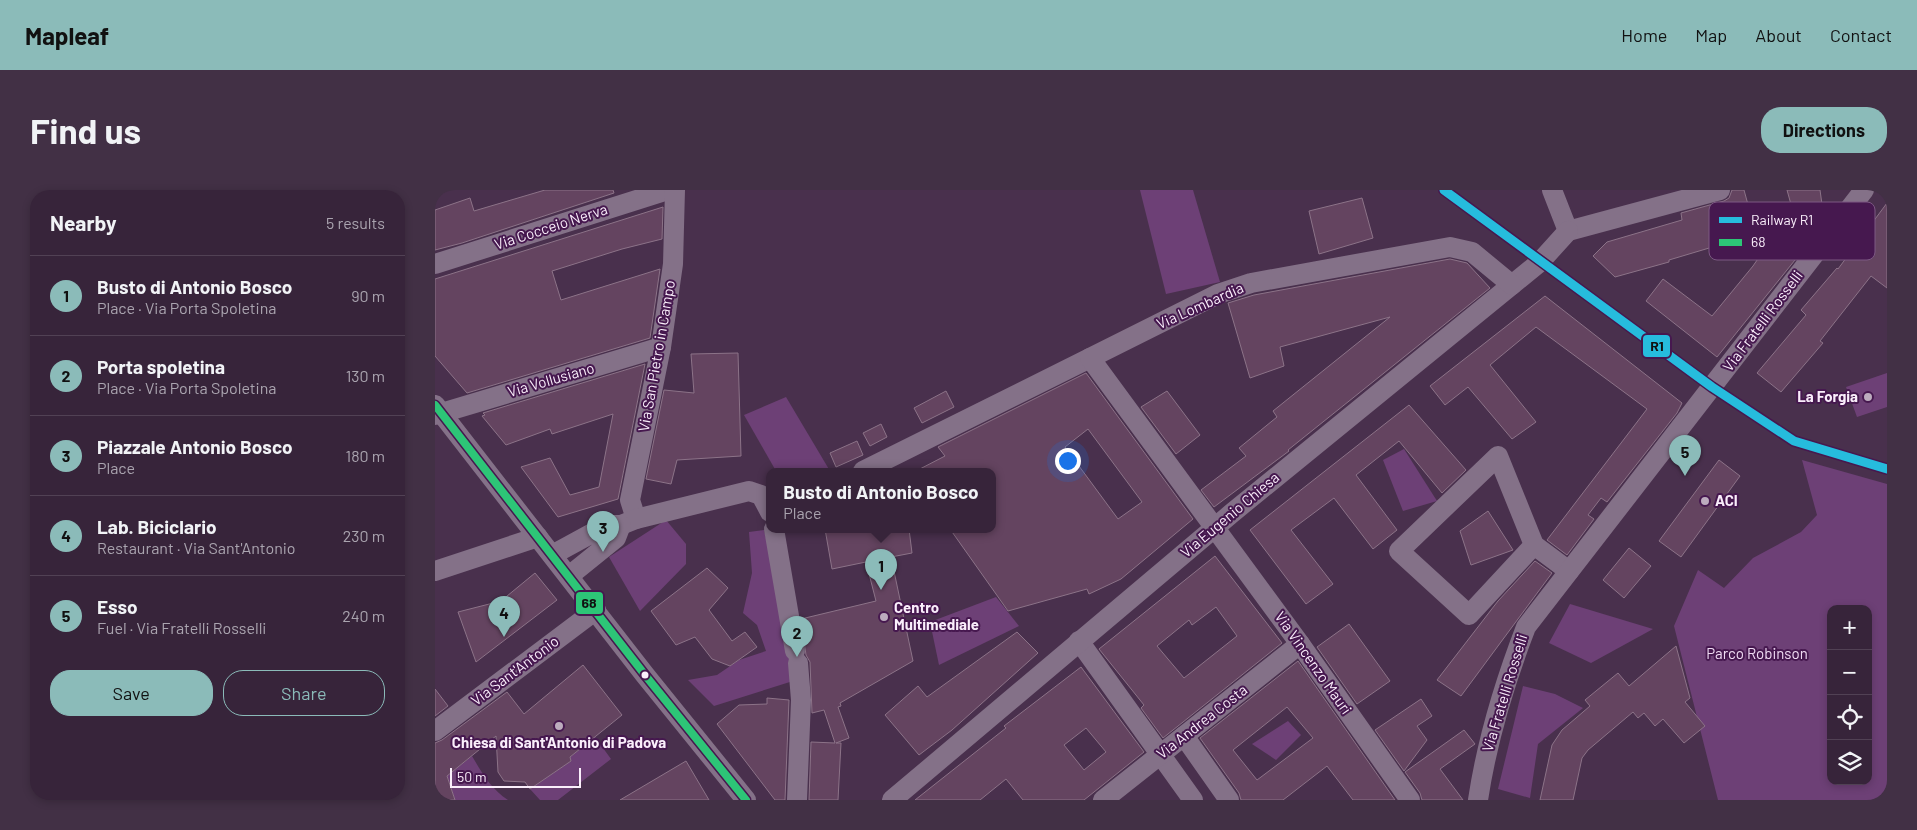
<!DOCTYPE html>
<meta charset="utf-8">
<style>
:root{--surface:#37243a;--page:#423045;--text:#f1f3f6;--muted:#aaa4af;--line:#514154;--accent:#8bbbb9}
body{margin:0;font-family:Barlow,sans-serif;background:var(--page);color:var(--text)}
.controls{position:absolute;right:15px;bottom:15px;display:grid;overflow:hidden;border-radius:10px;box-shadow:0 2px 8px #0003}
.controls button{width:45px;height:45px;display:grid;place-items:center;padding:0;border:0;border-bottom:1px solid var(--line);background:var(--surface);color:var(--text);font:25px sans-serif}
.scale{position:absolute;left:15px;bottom:12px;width:131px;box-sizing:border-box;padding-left:5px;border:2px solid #faeefb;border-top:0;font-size:14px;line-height:18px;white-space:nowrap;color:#faeefb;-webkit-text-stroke:4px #46184f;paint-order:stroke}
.you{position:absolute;left:632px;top:270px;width:18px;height:18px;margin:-12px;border:4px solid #fff;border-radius:50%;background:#1a73e8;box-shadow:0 0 0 8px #1a73e833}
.badge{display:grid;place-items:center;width:32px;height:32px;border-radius:50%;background:var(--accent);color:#111;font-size:16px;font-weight:700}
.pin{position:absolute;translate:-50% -41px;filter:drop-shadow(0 1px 2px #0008)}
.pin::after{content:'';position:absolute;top:26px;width:18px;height:15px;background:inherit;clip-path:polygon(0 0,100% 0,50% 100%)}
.popup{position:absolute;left:331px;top:278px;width:230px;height:65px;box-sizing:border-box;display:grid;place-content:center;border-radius:10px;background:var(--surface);filter:drop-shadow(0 1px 4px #0005);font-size:16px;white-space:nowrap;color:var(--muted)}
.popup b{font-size:19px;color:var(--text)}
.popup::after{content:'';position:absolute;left:50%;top:100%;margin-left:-10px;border:10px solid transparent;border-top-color:var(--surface)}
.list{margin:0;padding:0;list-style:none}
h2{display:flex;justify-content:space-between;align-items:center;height:65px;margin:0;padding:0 20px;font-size:21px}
h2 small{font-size:16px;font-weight:400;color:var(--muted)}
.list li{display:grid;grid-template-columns:32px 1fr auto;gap:15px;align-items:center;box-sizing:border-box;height:80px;padding:0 20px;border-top:1px solid var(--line)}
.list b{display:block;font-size:19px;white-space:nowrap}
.list p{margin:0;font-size:16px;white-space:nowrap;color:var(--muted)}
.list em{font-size:16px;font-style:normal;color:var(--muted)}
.actions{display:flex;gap:10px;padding:15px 20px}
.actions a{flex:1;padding:11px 0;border:1px solid var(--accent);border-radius:20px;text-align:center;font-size:18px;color:var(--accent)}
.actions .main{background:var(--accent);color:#111}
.icon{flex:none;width:28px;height:28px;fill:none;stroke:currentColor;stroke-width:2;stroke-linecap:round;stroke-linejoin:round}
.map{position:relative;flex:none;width:1452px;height:610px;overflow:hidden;border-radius:20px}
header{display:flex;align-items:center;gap:30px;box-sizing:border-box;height:70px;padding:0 25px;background:var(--accent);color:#111}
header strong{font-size:24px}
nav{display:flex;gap:28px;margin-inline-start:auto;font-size:18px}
.intro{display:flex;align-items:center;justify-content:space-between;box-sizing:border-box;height:120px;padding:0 30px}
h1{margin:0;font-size:35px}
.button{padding:12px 22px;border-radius:20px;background:var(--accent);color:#111;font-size:18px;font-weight:700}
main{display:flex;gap:30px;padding:0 30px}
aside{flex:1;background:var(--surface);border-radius:20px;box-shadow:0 2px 8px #0003}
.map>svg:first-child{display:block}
.green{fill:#6d4076;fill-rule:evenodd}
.building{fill:#644460;stroke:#8c7388;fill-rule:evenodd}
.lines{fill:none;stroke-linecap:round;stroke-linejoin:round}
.minor{stroke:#847188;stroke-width:20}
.bus-1-casing{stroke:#46184f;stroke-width:11}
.bus-1{stroke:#2dc577;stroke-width:8}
.rail-1-casing{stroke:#46184f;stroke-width:12}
.rail-1{stroke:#26bcdd;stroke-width:9}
.poi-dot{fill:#bcacbe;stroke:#46184f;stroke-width:2}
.bus-dot{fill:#faeefb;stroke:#46184f;stroke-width:2}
.labels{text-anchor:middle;stroke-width:4;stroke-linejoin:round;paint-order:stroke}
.street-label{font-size:15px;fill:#faeefb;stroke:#46184f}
.poi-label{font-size:15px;font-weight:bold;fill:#faeefb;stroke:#46184f;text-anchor:start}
.park-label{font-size:15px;fill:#efdbf3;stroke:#46184f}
.key{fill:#46184f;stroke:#7c5883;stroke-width:1}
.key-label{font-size:14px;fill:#faeefb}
.line-badge{stroke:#46184f;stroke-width:2}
.pale-badge-label{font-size:14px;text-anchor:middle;font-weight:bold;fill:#111}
</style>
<header>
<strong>Mapleaf</strong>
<nav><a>Home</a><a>Map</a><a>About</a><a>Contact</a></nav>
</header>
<div class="intro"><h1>Find us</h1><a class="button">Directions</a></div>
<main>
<aside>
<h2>Nearby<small>5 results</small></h2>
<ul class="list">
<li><span class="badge">1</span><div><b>Busto di Antonio Bosco</b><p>Place · Via Porta Spoletina</p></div><em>90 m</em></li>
<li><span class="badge">2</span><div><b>Porta spoletina</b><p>Place · Via Porta Spoletina</p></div><em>130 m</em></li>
<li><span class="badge">3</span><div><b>Piazzale Antonio Bosco</b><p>Place</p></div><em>180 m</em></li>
<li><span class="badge">4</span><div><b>Lab. Biciclario</b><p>Restaurant · Via Sant'Antonio</p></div><em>230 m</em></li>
<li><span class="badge">5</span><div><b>Esso</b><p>Fuel · Via Fratelli Rosselli</p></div><em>240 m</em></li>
</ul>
<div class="actions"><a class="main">Save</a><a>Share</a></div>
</aside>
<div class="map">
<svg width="1452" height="610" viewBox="0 0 1452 610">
<rect width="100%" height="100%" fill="#49304d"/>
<g class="green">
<path d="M 705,0 L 758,0 L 785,92 L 731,104 Z"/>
<path d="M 1452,183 L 1452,217 L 1422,227 L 1411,197 Z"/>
<path d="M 351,207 L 395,281 L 341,281 L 309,225 Z"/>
<path d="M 969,259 L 1002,311 L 968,321 L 948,270 Z"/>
<path d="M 1367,270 L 1452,294 L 1452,610 L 1283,610 L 1239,436 L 1263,380 L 1289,398 L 1318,368 L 1366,342 L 1382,325 ZM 1396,419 L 1433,419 L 1433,591 L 1396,591 Z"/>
<path d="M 231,330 L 251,354 L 251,374 L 205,421 L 174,367 Z"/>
<path d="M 329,340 L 350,424 L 358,491 L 279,516 L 253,490 L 282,485 L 304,470 L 331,461 L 322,435 L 308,423 L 317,383 L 314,342 Z"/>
<path d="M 561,407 L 584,436 L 504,475 L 495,432 Z"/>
<path d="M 1135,414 L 1218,439 L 1156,473 L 1114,453 Z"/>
<path d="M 1088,496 L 1120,504 L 1148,518 L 1103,554 L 1095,608 L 1063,599 Z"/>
<path d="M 853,531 L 866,545 L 841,570 L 817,554 Z"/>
<path d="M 160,547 L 176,569 L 123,610 L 105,610 L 95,599 L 136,571 L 135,567 Z"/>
<path d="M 37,566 C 47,583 56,599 73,610 L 20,610 L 12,586 Z"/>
</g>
<g class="building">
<path d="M 110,0 L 178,0 L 179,3 L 27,53 L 0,60 L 0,20 L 35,8 L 39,21 Z"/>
<path d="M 1297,0 L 1309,0 L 1321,44 L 1234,70 L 1234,72 L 1180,87 L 1158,66 L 1172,52 L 1247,30 L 1246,23 L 1289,11 L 1294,8 Z"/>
<path d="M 1352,0 L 1385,0 L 1389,29 L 1373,52 L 1355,48 L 1360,70 L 1282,167 L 1211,111 L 1228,89 L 1277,126 L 1318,76 L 1340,44 L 1337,43 L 1362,36 Z"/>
<path d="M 927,8 L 938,48 L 884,64 L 874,21 Z"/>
<path d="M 1452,13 L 1452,98 L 1436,86 L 1385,151 L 1388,153 L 1346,202 L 1322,183 L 1371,125 L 1366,120 L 1402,78 L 1403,79 Z"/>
<path d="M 228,17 L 227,49 L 187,59 L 117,81 L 126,110 L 225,79 L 215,148 L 32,203 L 0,166 L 0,89 Z"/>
<path d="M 1015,69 L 1032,73 L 1055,98 L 853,260 L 854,261 L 779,317 L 766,300 L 811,266 L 804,258 L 842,227 L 838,221 L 955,127 L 845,157 L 849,176 L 815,188 L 793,113 L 819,105 Z"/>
<path d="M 1110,106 L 1247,213 L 1242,223 L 1172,312 L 1166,308 L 1153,325 L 1159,329 L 1132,365 L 1112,350 L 1212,219 L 1101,137 L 1055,175 L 1101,232 L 1077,249 L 1033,197 L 1010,215 L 995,196 Z"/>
<path d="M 303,163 L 306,266 L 242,270 L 236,294 L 211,289 L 229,200 L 259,203 L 256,164 Z"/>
<path d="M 210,174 L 183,309 L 123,327 L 86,277 L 115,268 L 135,305 L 164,297 L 178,224 L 117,244 L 115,239 L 71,255 L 47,226 L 50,225 L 48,223 Z"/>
<path d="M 651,183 L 758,329 L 686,389 L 654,404 L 652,399 L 573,421 L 515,339 L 557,339 L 557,281 L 481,281 L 510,266 L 503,257 ZM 653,239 L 707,312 L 683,329 L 630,257 Z"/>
<path d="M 511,201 L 519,217 L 487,233 L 479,218 Z"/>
<path d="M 732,201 L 765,245 L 741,264 L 706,217 Z"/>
<path d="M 974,215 L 1031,280 L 1007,303 L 964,251 L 921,285 L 962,340 L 938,359 L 899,308 L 856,340 L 898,394 L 871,414 L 815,340 Z"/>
<path d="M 446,234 L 452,247 L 435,256 L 428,243 Z"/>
<path d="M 422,251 L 428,265 L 401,277 L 395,263 Z"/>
<path d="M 1284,270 L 1305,286 L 1246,367 L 1224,351 Z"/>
<path d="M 1053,321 L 1078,360 L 1036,375 L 1025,341 Z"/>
<path d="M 390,339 L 474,339 L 477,363 L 456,367 L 478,471 L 405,513 L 406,516 L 403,517 L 414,548 L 401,553 L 406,553 L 403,610 L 374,610 L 376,552 L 400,553 L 389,520 L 377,523 L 375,472 L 371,465 L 366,429 L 441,411 L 431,372 L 397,379 Z"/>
<path d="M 1194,358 L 1216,376 L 1189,408 L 1168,390 Z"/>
<path d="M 780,366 L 847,453 L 728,548 L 706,518 L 709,515 L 664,459 ZM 781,417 L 802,446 L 749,488 L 722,456 L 754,430 L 757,435 Z"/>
<path d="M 1100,371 L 1117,383 L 1026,506 L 1002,490 L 1063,411 Z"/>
<path d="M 272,378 L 293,398 L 274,420 L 297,451 L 310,442 L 322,457 L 295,476 L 277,469 L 260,447 L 241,455 L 216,421 Z"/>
<path d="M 100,383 L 122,410 L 41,472 L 23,422 L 66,411 Z"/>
<path d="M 914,434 L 955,491 L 922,514 L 882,457 Z"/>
<path d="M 582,442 L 603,463 L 517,540 L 484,565 L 450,525 L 483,496 L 492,507 Z"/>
<path d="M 1241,456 L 1255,508 L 1250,512 L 1270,536 L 1249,553 L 1228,529 L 1220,536 L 1209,523 L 1203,528 L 1198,522 L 1153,560 L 1147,568 L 1138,610 L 1105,610 L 1117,555 L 1127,540 L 1155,516 L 1150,510 L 1183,483 L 1194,496 Z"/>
<path d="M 863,471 L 960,610 L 918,610 L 892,576 L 848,610 L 806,610 L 804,603 L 765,548 ZM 852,517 L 878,548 L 822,590 L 798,560 Z"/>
<path d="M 148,475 L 187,525 L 135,567 L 136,571 L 95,599 L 90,592 L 69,591 L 63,582 L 61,546 L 12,586 L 20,610 L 0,610 L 0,553 L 7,550 L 72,502 L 89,524 Z"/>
<path d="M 646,477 L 709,562 L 649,610 L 588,610 L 571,589 L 545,610 L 480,610 L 571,538 L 569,536 ZM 651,538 L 671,562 L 649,580 L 629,555 Z"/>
<path d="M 0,499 L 13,516 L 0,526 Z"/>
<path d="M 332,508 L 354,510 L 350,610 L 340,610 L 282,534 L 304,515 L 332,514 Z"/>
<path d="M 986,509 L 997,526 L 982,536 L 992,550 L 969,581 L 940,540 Z"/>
<path d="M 1029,540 L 1040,554 L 1005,579 L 1028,610 L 987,610 L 985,603 L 970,582 Z"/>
<path d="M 251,571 L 274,610 L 185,610 Z"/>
</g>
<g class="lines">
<g class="minor">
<path d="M 1117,0 L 1133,41"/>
<path d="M 1133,41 L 1285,0"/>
<path d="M 0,74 L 233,0"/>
<path d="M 0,215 L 210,485 L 311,610"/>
<path d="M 0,225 L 226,157"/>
<path d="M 428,281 L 655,168"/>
<path d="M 201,329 L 195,310 L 226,157 L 238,74 L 240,0"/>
<path d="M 186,335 L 201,329 L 314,301 L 326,305 L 335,322"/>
<path d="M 339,339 L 360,461"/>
<path d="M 1099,355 L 1034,425 L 964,361 L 1063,266 L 1099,355 L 1134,381"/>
<path d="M 117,365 L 172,335 L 186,335 L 181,348 L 134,386"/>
<path d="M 0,381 L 103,347"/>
<path d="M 644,451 L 758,610"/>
<path d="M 0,541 L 161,420"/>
<path d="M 749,546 L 794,610"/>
<path d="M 362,610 L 366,510 L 363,473"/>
<path d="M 457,610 L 797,323 L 1105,72 L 1133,41"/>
<path d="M 668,610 L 865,454"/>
<path d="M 975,610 L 865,454 L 655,168 L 783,104 L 816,93 L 1015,57 L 1037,62 L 1077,95"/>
<path d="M 1043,610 C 1052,550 1069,494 1091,437 L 1429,0"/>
</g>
<defs>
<path id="bus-1" d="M 0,215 L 210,485 L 311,610"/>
</defs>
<use href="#bus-1" class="bus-1-casing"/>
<use href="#bus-1" class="bus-1"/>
<defs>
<path id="rail-1" d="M 1009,0 L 1277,197 L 1359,251 L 1452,279"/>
</defs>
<use href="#rail-1" class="rail-1-casing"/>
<use href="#rail-1" class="rail-1"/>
</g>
<g class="poi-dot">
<circle cx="1433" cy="207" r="5"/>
<circle cx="1270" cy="311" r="5"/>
<circle cx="449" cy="427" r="5"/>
<circle cx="124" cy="536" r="5"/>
</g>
<circle class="bus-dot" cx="210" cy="485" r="4.5"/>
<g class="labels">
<g class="street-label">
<text transform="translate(116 37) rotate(-18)" y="5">Via Cocceio Nerva</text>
<text transform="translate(765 116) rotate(-24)" y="5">Via Lombardia</text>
<text transform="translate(1328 131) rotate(-53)" y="5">Via Fratelli Rosselli</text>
<text transform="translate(222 166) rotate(-80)" y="5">Via San Pietro in Campo</text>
<text transform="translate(116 190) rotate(-16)" y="5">Via Vollusiano</text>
<text transform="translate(795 325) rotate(-40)" y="5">Via Eugenio Chiesa</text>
<text transform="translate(878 473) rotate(55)" y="5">Via Vincenzo Mauri</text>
<text transform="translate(80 481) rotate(-37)" y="5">Via Sant'Antonio</text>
<text transform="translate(1070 503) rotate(-73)" y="5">Via Fratelli Rosselli</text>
<text transform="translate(767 532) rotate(-38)" y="5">Via Andrea Costa</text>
</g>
<g class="poi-label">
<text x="1423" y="212" text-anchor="end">La Forgia</text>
<text x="1280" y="316">ACI</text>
<text x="459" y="423">Centro<tspan x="459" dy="17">Multimediale</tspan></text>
<text x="124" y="558" text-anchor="middle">Chiesa di Sant'Antonio di Padova</text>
</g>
<g class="park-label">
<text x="1322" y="469">Parco Robinson</text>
</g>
</g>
<rect x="1274" y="12" width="166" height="58" rx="8" class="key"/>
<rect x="1284" y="27" width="23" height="6" fill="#26bcdd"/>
<rect x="1284" y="49" width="23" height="7" fill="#2dc577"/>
<g class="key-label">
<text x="1316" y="35">Railway R1</text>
<text x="1316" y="57">68</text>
</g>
<g class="line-badge">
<rect x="1207" y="144" width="29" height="24" rx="5" fill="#26bcdd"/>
<rect x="140" y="401" width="29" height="24" rx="5" fill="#2dc577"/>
</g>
<g class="pale-badge-label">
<text x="1222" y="161">R1</text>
<text x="154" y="418">68</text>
</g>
</svg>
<div class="controls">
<button>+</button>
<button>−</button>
<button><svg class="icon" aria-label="locate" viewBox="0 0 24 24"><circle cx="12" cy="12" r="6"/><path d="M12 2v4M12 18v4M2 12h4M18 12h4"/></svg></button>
<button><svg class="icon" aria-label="layers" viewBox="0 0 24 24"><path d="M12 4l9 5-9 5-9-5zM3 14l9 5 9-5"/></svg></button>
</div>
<div class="scale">50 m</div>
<div class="you"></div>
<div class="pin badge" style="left:446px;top:400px">1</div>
<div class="popup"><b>Busto di Antonio Bosco</b>Place</div>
<div class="pin badge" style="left:362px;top:467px">2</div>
<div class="pin badge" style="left:168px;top:362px">3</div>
<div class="pin badge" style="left:69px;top:447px">4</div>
<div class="pin badge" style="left:1250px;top:286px">5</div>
</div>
</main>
